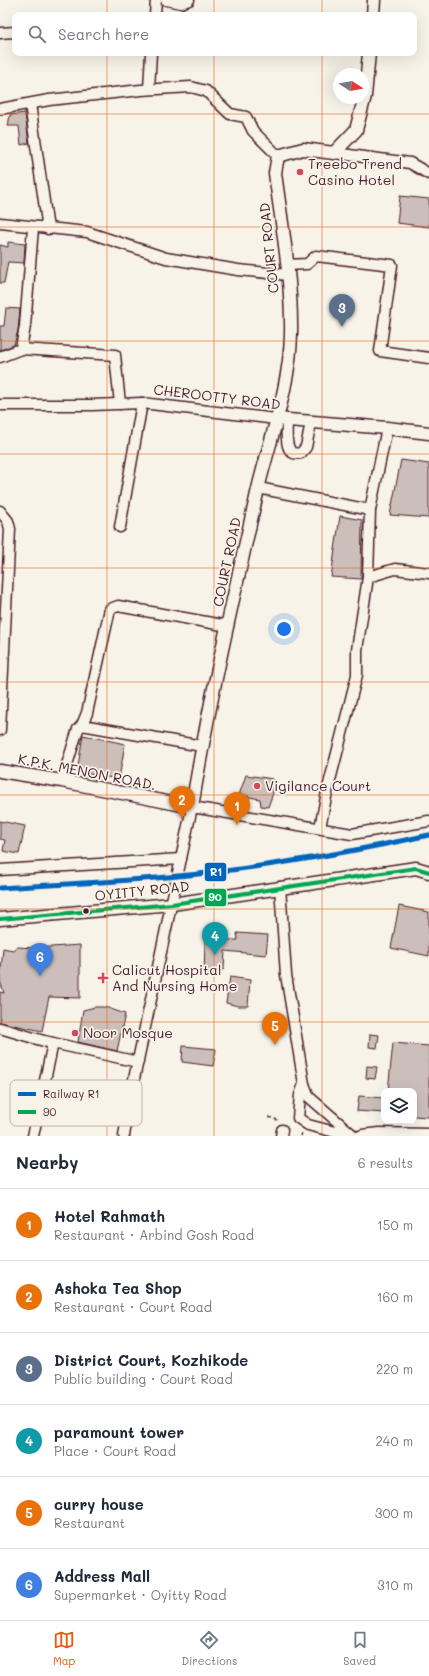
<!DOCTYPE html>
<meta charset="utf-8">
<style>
:root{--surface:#fff;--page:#f2f2f3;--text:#1f2937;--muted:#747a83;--line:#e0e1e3;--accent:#ea580c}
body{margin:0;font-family:Mali,sans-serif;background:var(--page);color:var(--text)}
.controls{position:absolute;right:12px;bottom:12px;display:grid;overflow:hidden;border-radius:8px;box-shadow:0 4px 16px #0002}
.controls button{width:36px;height:36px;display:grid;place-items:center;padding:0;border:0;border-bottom:1px solid var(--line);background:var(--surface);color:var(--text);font:20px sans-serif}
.compass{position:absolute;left:333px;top:68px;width:36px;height:36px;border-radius:50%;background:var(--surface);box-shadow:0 4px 16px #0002;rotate:101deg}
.you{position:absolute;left:284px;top:629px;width:14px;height:14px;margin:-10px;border:3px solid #fff;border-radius:50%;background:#1a73e8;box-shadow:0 0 0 6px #1a73e833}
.badge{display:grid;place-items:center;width:26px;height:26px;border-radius:50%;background:var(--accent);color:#fff;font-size:13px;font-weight:700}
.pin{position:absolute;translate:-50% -33px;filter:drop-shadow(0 1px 2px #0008)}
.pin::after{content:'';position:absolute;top:21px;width:14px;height:12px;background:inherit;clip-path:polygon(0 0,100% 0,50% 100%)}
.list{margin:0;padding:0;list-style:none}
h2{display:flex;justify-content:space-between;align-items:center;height:52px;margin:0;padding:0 16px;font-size:17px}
h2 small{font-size:13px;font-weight:400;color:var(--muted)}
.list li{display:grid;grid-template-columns:26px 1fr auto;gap:12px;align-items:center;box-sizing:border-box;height:72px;padding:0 16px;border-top:1px solid var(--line)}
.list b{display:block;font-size:15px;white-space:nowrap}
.list p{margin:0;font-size:13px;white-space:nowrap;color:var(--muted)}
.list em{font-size:13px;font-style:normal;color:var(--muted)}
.icon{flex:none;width:22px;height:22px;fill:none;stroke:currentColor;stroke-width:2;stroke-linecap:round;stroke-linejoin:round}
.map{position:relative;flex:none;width:429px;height:1136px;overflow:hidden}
.search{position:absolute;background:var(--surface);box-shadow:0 4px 16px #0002;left:12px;right:12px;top:12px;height:44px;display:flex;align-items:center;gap:10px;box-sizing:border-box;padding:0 14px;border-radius:8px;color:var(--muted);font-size:15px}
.sheet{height:484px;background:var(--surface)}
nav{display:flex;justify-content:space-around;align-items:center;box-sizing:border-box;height:56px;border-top:1px solid var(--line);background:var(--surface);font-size:11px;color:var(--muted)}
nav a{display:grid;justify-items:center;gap:2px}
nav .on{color:var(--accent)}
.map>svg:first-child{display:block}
.building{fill:#ccbfb9;stroke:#4a1f2b}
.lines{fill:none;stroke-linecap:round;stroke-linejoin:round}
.minor-casing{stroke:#4a1f2b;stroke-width:13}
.major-casing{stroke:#4a1f2b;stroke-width:15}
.path{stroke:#4a1f2b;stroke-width:1.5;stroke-dasharray:3 3;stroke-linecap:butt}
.minor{stroke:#f7f3e8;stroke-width:10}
.major{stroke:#f7f3e8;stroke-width:12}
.rail{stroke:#4a1f2b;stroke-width:3;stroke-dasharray:6 3;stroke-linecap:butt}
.bus-1-casing{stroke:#f7f3e8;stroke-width:7}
.bus-1{stroke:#00a651;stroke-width:4}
.rail-1-casing{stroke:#f7f3e8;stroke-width:8}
.rail-1{stroke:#0065bd;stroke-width:5}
.grid{fill:none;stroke:#e8590c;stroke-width:1;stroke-opacity:0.55}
.poi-dot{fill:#d1495b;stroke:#f7f3e8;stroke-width:1.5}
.bus-dot{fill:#4a1f2b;stroke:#f7f3e8;stroke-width:1.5}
.labels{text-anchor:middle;stroke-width:3.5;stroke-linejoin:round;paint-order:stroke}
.poi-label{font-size:14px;fill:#4a1f2b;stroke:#f7f3e8;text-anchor:start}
.street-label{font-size:14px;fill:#4a1f2b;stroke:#f7f3e8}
.key{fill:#f7f3e8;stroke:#c3b3af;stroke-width:1}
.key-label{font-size:11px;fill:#4a1f2b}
.line-badge{stroke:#f7f3e8;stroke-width:1.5}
.badge-label{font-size:11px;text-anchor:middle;font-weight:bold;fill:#fff}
</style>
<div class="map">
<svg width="429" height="1136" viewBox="0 0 429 1136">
<rect width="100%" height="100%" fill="#f7f3e8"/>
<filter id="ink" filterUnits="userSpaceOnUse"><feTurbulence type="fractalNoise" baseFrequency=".025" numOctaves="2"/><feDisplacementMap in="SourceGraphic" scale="8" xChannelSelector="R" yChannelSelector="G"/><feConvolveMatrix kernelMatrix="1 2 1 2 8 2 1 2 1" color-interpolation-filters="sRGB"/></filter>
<g filter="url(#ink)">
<g class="building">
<path d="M 25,113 L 29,143 L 21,145 L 19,126 L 8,126 L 10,115 Z"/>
<path d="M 400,196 L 429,199 L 429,227 L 397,223 Z"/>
<path d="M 8,242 L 25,244 L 24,263 L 8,262 L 4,283 L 0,283 L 0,245 L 8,247 Z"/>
<path d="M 6,308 L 20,309 L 18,330 L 14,345 L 0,350 L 0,326 L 4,326 Z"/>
<path d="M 401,460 L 429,464 L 429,518 L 390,515 Z"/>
<path d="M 340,516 L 362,520 L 361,579 L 331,577 Z"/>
<path d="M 83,735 L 125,744 L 119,779 L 77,772 Z"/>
<path d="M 246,775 L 273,779 L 273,793 L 268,807 L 261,806 L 260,799 L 239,795 Z"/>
<path d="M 0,821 L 25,826 L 19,854 L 3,851 L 5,840 L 0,839 Z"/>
<path d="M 399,906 L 429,912 L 429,956 L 391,948 Z"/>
<path d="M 237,933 L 268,935 L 266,955 L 225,951 L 224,969 L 204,978 L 205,940 L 238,940 Z"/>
<path d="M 80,945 L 80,998 L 49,997 L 42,1031 L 0,1022 L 0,992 L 4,993 L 0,981 L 3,948 L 13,950 L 16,947 L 37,948 Z"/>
<path d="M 230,977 L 250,980 L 248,1006 L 238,1006 L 226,1003 Z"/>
<path d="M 95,1007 L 105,1007 L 125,1014 L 117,1051 L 78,1042 L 83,1010 Z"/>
<path d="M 370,1034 L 379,1035 L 377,1048 L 369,1047 Z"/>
<path d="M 393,1043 L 429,1046 L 429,1117 L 414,1116 L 414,1091 L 388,1091 Z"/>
<path d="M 183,1046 L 216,1049 L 213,1066 L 182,1062 Z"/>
<path d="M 367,1066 L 377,1067 L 375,1079 L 366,1078 Z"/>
<path d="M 359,1096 L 384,1098 L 384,1113 L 357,1111 Z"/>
</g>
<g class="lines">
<defs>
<g id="minor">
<path d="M 166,0 L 181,3 L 189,0"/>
<path d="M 155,15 L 156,0"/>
<path d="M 0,33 L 15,32"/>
<path d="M 149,89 L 151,53"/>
<path d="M 30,104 L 48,229"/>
<path d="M 0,109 L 49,100 L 141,90 L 191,87 L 206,91 L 230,114 L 246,117 L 253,131 L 278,156"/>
<path d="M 334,153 L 410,163 L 429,174"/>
<path d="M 0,223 L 87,232 L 166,258 L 238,270 L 288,275"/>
<path d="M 287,265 L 307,264 L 316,256 L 392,265 L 380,351 L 429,358"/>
<path d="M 21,349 L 115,355 L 120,404"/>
<path d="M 0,357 L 21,349 L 25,326 L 33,228"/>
<path d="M 0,405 L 92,405 L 142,403 L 276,419"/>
<path d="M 287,420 C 287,431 283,458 301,453 L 306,447 L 311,422"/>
<path d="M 258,488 L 370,510"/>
<path d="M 0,511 L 8,521 L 10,529 L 0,730"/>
<path d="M 120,527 L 142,403"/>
<path d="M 368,577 L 395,569 L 429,573"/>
<path d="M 82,725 L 202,746"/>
<path d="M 62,781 L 78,729 L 82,725 L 87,713 L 110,609 L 118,606 L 228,626"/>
<path d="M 320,828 L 327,792 L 357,675 L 357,650 L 368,577 L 370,510 L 387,428"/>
<path d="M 0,870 L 181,859"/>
<path d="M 280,887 L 286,975 L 304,1084 L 309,1097 L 354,1136"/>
<path d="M 0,1028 L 44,1041 L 138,1062"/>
<path d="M 304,1084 L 300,1095 L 298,1118 L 308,1125 L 339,1133 L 343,1136"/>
<path d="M 33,1136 L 53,1043"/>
<path d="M 124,1136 L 131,1093 L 192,807 L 352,834 L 429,821"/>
<path d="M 281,1136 L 282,1130"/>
</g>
<g id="major">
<path d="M 373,15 L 374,0"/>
<path d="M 276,419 L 387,428 L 429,433"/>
<path d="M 0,771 L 62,781 L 192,807 C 209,701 234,595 258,489 C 270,438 290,387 291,334 C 292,280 282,226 275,173 L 278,156 L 303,149 L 334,153 L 356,130 L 365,96 L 369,53"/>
<path d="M 0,919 L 172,904 L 416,868 L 429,872"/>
<path d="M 362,1136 L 379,1134 L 429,1135"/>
</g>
</defs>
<use href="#minor" class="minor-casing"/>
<use href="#major" class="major-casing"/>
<g class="path">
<path d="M 269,1117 L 280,1121"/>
<path d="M 301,1136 L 302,1132"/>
</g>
<use href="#minor" class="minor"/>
<use href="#major" class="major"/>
<path class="rail" d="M 0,888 L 176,877 L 320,857"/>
<defs>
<path id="bus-1" d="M 0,919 L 172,904 L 416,868 L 429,872"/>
</defs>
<use href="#bus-1" class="bus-1-casing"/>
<use href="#bus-1" class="bus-1"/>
<defs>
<path id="rail-1" d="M 0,888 C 59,884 119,882 178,876 C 263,868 346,853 429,835"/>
</defs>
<use href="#rail-1" class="rail-1-casing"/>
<use href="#rail-1" class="rail-1"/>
</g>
</g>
<path class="grid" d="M 107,0 L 107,15M 214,0 L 214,15M 322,0 L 322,15M 107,53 L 107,1136M 214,53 L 214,1136M 322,53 L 322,1136M 0,114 L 429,114M 0,227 L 429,227M 0,341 L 429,341M 0,454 L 429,454M 0,568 L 429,568M 0,682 L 429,682M 0,795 L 429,795M 0,909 L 429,909M 0,1022 L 429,1022"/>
<g class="poi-dot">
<circle cx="300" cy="172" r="4"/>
<circle cx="257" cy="786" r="4"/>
<path d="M101 972h4v4h4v4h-4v4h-4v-4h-4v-4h4z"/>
<circle cx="75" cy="1033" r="4"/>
</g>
<circle class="bus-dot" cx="86" cy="911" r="3.5"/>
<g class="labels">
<g class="poi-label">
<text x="308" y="169">Treebo Trend<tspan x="308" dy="16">Casino Hotel</tspan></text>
<text x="265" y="791">Vigilance Court</text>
<text x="112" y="975">Calicut Hospital<tspan x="112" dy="16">And Nursing Home</tspan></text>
<text x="83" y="1038">Noor Mosque</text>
</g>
<g class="street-label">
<text transform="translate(269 248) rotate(-96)" y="5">COURT ROAD</text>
<text transform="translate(217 397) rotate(7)" y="5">CHEROOTTY ROAD</text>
<text transform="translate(227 562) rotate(-78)" y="5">COURT ROAD</text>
<text transform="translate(87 772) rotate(11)" y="5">K.P.K. MENON ROAD.</text>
<text transform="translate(142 891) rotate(-6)" y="5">OYITTY ROAD</text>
</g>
</g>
<rect x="10" y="1080" width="132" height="46" rx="6" class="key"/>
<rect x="18" y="1092" width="18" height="4" fill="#0065bd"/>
<rect x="18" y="1110" width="18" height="4" fill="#00a651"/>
<g class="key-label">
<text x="43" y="1098">Railway R1</text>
<text x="43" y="1116">90</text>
</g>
<g class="line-badge">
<rect x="204" y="862" width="23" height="20" rx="4" fill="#0065bd"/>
<rect x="204" y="888" width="23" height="19" rx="4" fill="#00a651"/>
</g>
<g class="badge-label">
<text x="216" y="876">R1</text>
<text x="215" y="901">90</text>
</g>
</svg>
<div class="controls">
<button><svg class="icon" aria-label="layers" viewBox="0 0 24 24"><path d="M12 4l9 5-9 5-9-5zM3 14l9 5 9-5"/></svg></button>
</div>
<svg class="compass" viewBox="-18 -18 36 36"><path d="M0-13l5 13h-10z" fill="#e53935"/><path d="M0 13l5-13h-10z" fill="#747a83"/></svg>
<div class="you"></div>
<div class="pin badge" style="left:237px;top:825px;background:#e8710a">1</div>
<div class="pin badge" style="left:182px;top:819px;background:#e8710a">2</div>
<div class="pin badge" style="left:342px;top:327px;background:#5c6f8a">3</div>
<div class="pin badge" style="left:215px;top:955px;background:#0f9aa8">4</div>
<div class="pin badge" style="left:275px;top:1045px;background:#e8710a">5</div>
<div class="pin badge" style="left:40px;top:976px;background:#3f7fe0">6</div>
<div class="search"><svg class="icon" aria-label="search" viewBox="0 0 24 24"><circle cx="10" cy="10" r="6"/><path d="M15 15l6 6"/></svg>Search here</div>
</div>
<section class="sheet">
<h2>Nearby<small>6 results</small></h2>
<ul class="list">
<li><span class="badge" style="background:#e8710a">1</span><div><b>Hotel Rahmath</b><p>Restaurant · Arbind Gosh Road</p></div><em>150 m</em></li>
<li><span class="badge" style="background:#e8710a">2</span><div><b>Ashoka Tea Shop</b><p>Restaurant · Court Road</p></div><em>160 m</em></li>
<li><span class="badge" style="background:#5c6f8a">3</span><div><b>District Court, Kozhikode</b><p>Public building · Court Road</p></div><em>220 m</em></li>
<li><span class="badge" style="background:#0f9aa8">4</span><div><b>paramount tower</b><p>Place · Court Road</p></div><em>240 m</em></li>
<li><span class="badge" style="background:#e8710a">5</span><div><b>curry house</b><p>Restaurant</p></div><em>300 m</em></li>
<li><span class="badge" style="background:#3f7fe0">6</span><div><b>Address Mall</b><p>Supermarket · Oyitty Road</p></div><em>310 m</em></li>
</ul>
</section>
<nav>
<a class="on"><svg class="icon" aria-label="map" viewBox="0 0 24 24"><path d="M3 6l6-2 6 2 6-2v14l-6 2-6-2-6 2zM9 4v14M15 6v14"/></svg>Map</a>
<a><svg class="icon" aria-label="directions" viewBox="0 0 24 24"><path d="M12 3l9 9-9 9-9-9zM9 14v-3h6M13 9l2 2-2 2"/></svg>Directions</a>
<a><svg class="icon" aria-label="saved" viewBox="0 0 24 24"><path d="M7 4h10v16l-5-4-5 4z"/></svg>Saved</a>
</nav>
